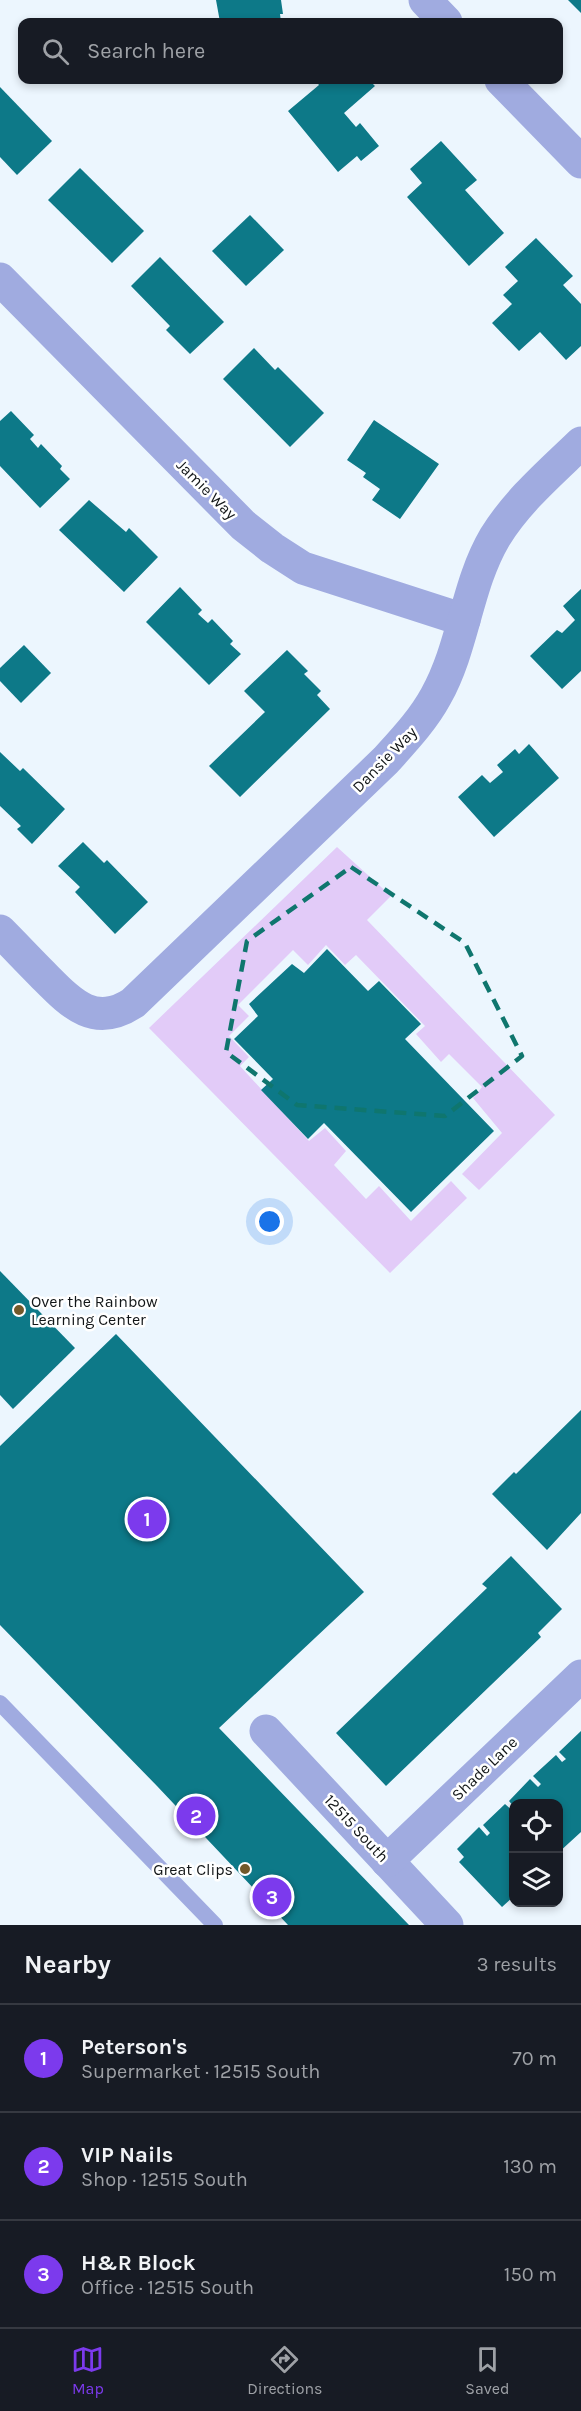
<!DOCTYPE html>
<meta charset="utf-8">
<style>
:root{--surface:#171b24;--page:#242831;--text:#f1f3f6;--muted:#9ea1a6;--line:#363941;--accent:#7c3aed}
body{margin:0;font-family:Karla,sans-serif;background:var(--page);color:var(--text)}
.controls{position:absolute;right:18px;bottom:18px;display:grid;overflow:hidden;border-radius:12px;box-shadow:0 3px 9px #0003}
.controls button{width:54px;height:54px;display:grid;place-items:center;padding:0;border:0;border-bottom:2px solid var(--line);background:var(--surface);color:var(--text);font:30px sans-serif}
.you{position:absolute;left:270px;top:1222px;width:21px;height:21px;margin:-15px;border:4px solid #fff;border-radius:50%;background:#1a73e8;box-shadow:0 0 0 9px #1a73e833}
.badge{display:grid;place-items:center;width:39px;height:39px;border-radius:50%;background:var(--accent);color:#fff;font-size:20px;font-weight:700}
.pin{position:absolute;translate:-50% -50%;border:3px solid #fff;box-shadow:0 2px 6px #0006}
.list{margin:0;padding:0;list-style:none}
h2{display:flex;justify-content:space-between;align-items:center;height:78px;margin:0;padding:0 24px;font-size:26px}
h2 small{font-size:20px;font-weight:400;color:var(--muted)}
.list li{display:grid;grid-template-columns:39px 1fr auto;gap:18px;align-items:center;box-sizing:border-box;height:108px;padding:0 24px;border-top:2px solid var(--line)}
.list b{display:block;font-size:22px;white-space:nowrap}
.list p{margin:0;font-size:20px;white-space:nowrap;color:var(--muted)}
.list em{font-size:20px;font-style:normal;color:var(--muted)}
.icon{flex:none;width:33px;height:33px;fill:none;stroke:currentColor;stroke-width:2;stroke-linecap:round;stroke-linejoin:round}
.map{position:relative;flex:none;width:581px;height:1925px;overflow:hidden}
.search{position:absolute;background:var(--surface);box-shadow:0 3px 9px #0003;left:18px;right:18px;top:18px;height:66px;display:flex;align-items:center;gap:15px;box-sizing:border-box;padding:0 21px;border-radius:12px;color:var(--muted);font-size:22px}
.sheet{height:402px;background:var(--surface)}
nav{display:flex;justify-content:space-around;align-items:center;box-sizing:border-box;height:84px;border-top:2px solid var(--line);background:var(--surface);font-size:16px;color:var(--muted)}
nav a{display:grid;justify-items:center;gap:3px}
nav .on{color:var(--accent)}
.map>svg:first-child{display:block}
.green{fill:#e2cbf8}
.building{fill:#0d7988}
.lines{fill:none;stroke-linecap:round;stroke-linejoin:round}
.service{stroke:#a0abe0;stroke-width:16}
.minor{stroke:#a0abe0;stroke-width:33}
.marked{fill:none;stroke:#0f766e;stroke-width:4.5;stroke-dasharray:12 8;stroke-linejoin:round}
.poi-dot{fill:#72592a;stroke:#fff;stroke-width:2}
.labels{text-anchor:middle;stroke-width:5;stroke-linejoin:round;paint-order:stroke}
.street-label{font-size:16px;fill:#121618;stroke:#fff}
.poi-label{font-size:16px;fill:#121618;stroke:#fff;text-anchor:start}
</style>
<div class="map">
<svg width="581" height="1925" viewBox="0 0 581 1925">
<rect width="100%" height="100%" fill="#ecf6fe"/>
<path class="green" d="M 337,847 L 391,896 L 367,920 L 555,1115 L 479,1190 L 462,1174 L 502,1133 L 473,1098 L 482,1087 L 449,1054 L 441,1062 L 416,1034 L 425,1026 L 356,955 L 345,965 L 326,945 L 308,965 L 293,950 L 238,1005 L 249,1016 L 229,1036 L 249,1057 L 240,1066 L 309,1141 L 325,1128 L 346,1151 L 334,1165 L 366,1199 L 379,1186 L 411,1221 L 451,1181 L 467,1198 L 390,1273 L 149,1028 Z"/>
<g class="building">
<path d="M 216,0 L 281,0 L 283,14 L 280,14 L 281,22 L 245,22 L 245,19 L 220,22 Z"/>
<path d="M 568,0 L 581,0 L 581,13 Z"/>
<path d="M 315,80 L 369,80 L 375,86 L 344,113 L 356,127 L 360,123 L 379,146 L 361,161 L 357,156 L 338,172 L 288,111 L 319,85 Z"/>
<path d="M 0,87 L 52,141 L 17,175 L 0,157 Z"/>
<path d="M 441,141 L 477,180 L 465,190 L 504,233 L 469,266 L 407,197 L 422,183 L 410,169 Z"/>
<path d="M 80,168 L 144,231 L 112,263 L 48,200 Z"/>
<path d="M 250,215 L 284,250 L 246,286 L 212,251 Z"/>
<path d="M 536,238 L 573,276 L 563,285 L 581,304 L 581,346 L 566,360 L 540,332 L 519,351 L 492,323 L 512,304 L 503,295 L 518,281 L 505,267 Z"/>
<path d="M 160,257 L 224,322 L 190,354 L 166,330 L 170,326 L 131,286 Z"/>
<path d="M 254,348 L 275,370 L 278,367 L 324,413 L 290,447 L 223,379 Z"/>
<path d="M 11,411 L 34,435 L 30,439 L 38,448 L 41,444 L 62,466 L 60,469 L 70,479 L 40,508 L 0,466 L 0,421 Z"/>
<path d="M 374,420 L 439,464 L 400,519 L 372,500 L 380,489 L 363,477 L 366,473 L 347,460 Z"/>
<path d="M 89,500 L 126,532 L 129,528 L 158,557 L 124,592 L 59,530 Z"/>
<path d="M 180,587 L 202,610 L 198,614 L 208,623 L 212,619 L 233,641 L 230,644 L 241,654 L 209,685 L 146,622 Z"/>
<path d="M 581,589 L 581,671 L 562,689 L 530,656 L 557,630 L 562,633 L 575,620 L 563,606 Z"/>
<path d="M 24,645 L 51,673 L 21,703 L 0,681 L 0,668 Z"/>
<path d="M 287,650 L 308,671 L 304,674 L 321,691 L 317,695 L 330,709 L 240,797 L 209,766 L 265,712 L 244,691 Z"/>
<path d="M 529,744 L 559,778 L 494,837 L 458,797 L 482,775 L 490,783 L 503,772 L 497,765 L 515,749 L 519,754 Z"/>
<path d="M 0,752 L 20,771 L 23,768 L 65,809 L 32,844 L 17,829 L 21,826 L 0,806 Z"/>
<path d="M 83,842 L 104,863 L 107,860 L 148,902 L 115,934 L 75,892 L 80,887 L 58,866 Z"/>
<path d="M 327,949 L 368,991 L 379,981 L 421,1024 L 405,1039 L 494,1131 L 411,1212 L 324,1123 L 308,1139 L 261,1090 L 273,1079 L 234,1039 L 258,1016 L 249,1004 L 292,964 L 304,973 Z"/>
<path d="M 0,1271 L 75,1348 L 13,1409 L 0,1395 Z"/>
<path d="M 116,1334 L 364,1592 L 219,1728 L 409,1925 L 288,1925 L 157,1786 L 0,1625 L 0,1446 Z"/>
<path d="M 581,1410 L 581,1513 L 547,1550 L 492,1494 L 514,1472 L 516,1474 Z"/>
<path d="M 511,1556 L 562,1609 L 538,1633 L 541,1637 L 386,1786 L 336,1733 L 487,1588 L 482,1584 Z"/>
<path d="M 581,1731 L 581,1832 L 558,1853 L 558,1804 L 514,1804 L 514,1807 L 509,1801 L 530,1779 L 538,1787 L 541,1784 L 533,1776 L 556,1755 L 562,1762 L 566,1759 L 559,1752 Z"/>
<path d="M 505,1804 L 514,1812 L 514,1896 L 502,1907 L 459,1862 L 464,1857 L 457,1849 L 479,1827 L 487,1836 L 490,1833 L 483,1825 Z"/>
</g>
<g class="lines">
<path class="service" d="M 0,1703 L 215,1925"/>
<g class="minor">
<path d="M 425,0 L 446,22"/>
<path d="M 501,80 L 581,162"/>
<path d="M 0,279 L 243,525 L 272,548 L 303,568 L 464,620"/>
<path d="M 0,931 C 14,945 28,960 42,974 C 70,1002 93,1029 133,1003 L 386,760 C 404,740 423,720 436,696 C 464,646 466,586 495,537 C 517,501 551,472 581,443"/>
<path d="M 266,1731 L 447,1925"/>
<path d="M 387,1861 L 581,1676"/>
</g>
</g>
<path class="marked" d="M 351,867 L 465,943 L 522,1056 L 445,1116 L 297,1105 L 226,1052 L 247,941 Z"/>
<g class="poi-dot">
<circle cx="19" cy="1310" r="6"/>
<circle cx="245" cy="1869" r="6"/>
</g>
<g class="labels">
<g class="street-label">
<text transform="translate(207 489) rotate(45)" y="6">Jamie Way</text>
<text transform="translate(384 759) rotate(-46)" y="6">Dansie Way</text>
<text transform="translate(484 1768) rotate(-44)" y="6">Shade Lane</text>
<text transform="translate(357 1828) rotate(47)" y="6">12515 South</text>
</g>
<g class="poi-label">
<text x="31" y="1307">Over the Rainbow<tspan x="31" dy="18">Learning Center</tspan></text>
<text x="233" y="1875" text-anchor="end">Great Clips</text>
</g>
</g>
</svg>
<div class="controls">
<button><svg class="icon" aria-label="locate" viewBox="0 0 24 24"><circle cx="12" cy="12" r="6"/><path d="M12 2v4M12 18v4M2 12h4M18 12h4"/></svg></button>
<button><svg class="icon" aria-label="layers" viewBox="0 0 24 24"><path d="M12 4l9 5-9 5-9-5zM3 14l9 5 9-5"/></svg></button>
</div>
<div class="you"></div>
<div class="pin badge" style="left:147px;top:1519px">1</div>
<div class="pin badge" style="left:196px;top:1816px">2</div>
<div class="pin badge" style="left:272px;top:1897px">3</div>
<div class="search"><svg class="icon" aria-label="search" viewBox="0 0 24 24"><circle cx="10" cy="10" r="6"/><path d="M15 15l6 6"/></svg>Search here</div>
</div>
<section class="sheet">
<h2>Nearby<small>3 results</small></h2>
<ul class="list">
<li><span class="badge">1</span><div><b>Peterson's</b><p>Supermarket · 12515 South</p></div><em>70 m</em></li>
<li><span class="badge">2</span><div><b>VIP Nails</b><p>Shop · 12515 South</p></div><em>130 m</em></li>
<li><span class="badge">3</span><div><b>H&amp;R Block</b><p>Office · 12515 South</p></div><em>150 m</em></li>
</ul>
</section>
<nav>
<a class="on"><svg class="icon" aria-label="map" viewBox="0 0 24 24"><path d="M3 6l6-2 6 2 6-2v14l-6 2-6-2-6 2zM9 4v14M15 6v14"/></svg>Map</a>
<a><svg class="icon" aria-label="directions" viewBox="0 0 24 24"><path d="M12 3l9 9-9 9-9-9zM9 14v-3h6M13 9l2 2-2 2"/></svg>Directions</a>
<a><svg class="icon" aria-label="saved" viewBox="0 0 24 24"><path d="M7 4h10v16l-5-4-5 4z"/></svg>Saved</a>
</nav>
